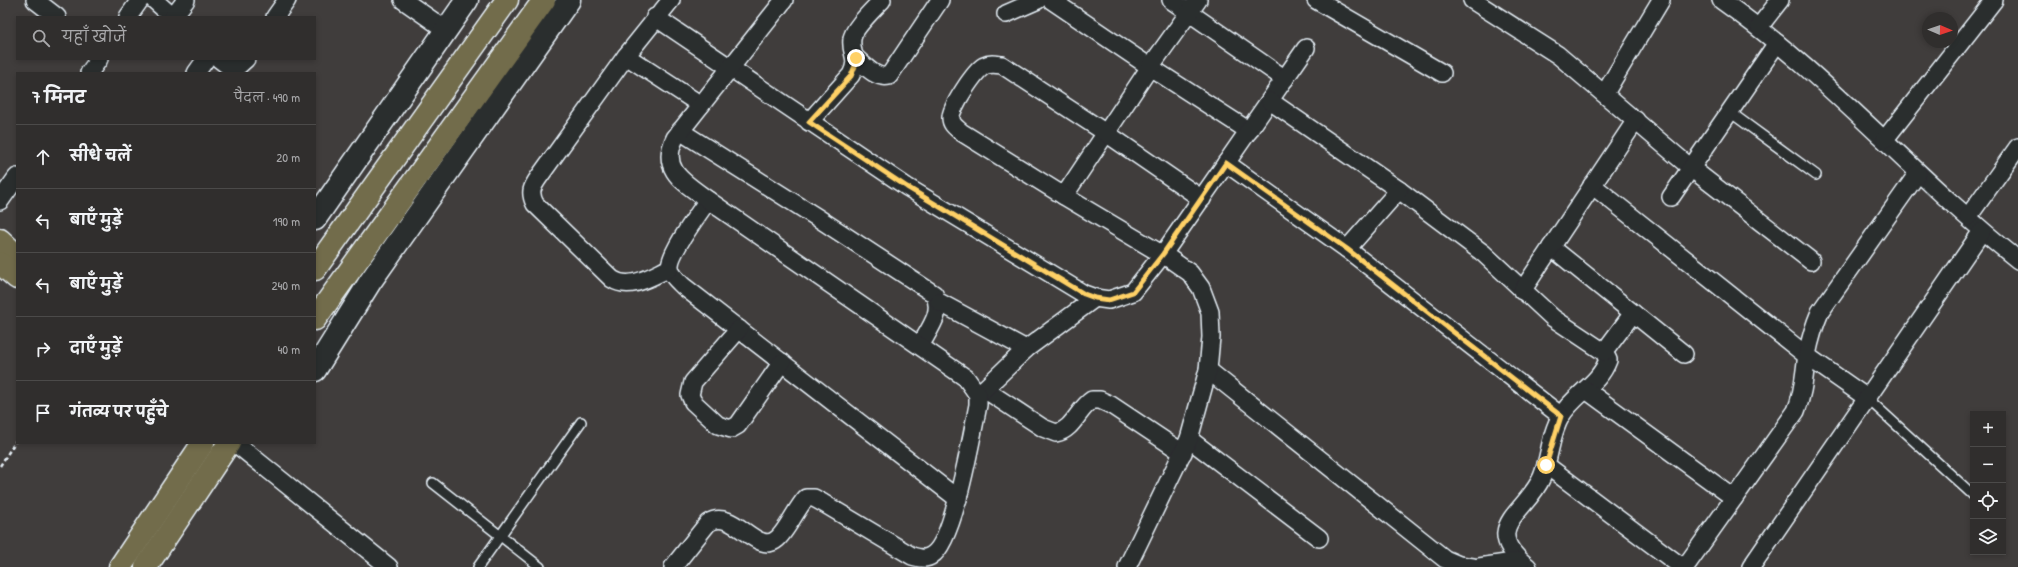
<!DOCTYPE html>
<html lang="hi">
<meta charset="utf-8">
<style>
:root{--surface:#302e2d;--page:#383635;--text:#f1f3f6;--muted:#a8a8aa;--line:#4b4a49}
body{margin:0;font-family:"Patrick Hand","Playpen Sans Deva",sans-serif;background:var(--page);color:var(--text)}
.controls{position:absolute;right:12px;bottom:12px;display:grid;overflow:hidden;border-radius:0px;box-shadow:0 2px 6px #0003}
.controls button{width:36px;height:36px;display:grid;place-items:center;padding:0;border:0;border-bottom:1px solid var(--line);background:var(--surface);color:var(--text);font:20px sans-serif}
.compass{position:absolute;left:1922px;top:12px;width:36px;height:36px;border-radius:50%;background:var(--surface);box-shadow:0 2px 6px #0003;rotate:92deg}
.stop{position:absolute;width:12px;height:12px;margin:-9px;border:3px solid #ffd166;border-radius:50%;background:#fff}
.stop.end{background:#ffd166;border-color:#fff;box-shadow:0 1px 4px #0008}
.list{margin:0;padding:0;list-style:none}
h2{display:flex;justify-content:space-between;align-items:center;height:52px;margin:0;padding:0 16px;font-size:17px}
h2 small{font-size:13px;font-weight:400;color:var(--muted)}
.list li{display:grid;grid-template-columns:26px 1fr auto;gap:12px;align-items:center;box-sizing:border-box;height:64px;padding:0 16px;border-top:1px solid var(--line)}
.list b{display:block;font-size:15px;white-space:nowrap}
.list em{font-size:13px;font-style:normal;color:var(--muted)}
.icon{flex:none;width:22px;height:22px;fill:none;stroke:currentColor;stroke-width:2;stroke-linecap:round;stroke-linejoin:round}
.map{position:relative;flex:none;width:2018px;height:567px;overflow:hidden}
.search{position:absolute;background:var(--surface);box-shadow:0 2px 6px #0003;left:16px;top:16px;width:300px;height:44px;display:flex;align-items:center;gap:10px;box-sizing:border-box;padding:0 14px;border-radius:0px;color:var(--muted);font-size:15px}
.panel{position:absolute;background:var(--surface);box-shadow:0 2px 6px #0003;left:16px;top:72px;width:300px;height:372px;border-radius:0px}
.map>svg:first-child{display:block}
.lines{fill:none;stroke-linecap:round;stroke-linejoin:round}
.service-casing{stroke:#e8f1f8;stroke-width:12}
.minor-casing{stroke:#e8f1f8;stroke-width:20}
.tertiary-casing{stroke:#e8f1f8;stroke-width:25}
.trunk-casing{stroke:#e8f1f8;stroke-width:25}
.path{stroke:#e8f1f8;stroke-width:2.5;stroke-dasharray:4 3;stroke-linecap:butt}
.service{stroke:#2a2d2e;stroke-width:9}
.minor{stroke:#2a2d2e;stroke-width:17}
.tertiary{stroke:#2a2d2e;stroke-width:22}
.trunk{stroke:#726c4b;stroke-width:22}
.route{stroke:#ffd166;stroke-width:5}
</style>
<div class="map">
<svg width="2018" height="567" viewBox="0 0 2018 567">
<rect width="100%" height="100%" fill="#403d3c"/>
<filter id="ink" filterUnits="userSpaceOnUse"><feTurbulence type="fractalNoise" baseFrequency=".025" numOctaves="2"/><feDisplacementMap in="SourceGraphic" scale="8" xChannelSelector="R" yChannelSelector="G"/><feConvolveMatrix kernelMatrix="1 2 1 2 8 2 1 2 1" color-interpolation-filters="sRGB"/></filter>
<g filter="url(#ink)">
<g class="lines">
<defs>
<g id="service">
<path d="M 1730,112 L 1816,175"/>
<path d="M 1867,398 L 1973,495"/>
<path d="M 433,483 L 540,567"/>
<path d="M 478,567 L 581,422"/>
</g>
<g id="minor">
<path d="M 35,0 L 57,17"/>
<path d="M 154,0 L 173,17"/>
<path d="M 403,0 L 446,30"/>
<path d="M 1051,0 L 1150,67 L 1249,131"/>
<path d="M 1171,0 L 1285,79"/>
<path d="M 1316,0 L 1442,73"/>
<path d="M 1472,0 L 1558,55 L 1691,168 L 1811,261"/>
<path d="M 1721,0 C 1829,76 1915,178 2018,260"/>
<path d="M 1006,14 L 1038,0"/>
<path d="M 128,17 L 140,0"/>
<path d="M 173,17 L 186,0"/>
<path d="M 275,17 L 287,0"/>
<path d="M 655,17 L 907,187 L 1084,294 L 1095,298 L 1109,300 L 1133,292 L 1163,254 L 1306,48"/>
<path d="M 1759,27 L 1780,0"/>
<path d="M 626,56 L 701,105"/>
<path d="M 856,58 C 865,66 876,79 889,76 L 940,0"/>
<path d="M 219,59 L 227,65 L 236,68 L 246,59"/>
<path d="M 89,73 L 99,59"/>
<path d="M 196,73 L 206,59"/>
<path d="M 1605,93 L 1661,0"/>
<path d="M 1270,101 L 1399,190 L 1483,253 L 1553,318 L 1604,352 L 1608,360 C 1599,385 1574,394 1561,416 C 1550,434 1550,458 1542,477 C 1526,514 1478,527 1528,567"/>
<path d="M 809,122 L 851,75 C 860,57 850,55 852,39 C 853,28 874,9 882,0"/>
<path d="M 680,131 L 818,218 L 934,294 C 944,312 929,329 920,346"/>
<path d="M 1885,139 L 1994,0"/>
<path d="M 1226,163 L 1347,249 L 1561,416"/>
<path d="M 1592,185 L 1807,356 L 1867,398"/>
<path d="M 1064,196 L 1150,67 L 1198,0"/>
<path d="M 1671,197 L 1777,43"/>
<path d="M 708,200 C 699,213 668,255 670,268 C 671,275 678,281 683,286 L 958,499"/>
<path d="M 0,201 L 17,177"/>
<path d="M 1968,217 L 2018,147"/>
<path d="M 1551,247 L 1684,354"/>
<path d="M 1347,249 L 1399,190"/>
<path d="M 670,268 C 652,276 630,291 612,279 L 535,204 C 529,192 532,187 539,177 L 626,56 L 671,0"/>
<path d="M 1522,291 L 1636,120"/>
<path d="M 939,302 L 1026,349"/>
<path d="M 739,329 L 693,382 L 690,395 L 693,402 L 718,425 L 731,429 L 738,425 L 782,362"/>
<path d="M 1604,352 L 1633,313"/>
<path d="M 1208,370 L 1445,559 L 1459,565 L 1473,567"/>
<path d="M 984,389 L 1043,428 L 1056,433 C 1073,430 1078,409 1092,400 L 1100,400 L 1111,405 L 1183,453"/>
<path d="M 1586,390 L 1734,498"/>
<path d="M 978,395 L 1026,349 L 1095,298"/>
<path d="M 1189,439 L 1319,538"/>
<path d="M 235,443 L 389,567"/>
<path d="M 1546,465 L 1682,567"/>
<path d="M 673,567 L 708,523 C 733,506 757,557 777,539 C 786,532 796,509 806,498 L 814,498 L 823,503 L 912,556 C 919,558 926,560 932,555 C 954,542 972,434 978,405 L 978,395 L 966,378 L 708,200 C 685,183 659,170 675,138 L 784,0"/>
<path d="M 1127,567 L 1189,439 L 1208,370 L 1211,337 L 1210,312 L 1201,288 L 1190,273 L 1170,259 L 1064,196 L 961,132 C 957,128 951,125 951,118 C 950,108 975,71 984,66 C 990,63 995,64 1002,65 L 1106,133 L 1202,199"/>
<path d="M 1479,567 L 1520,561"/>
<path d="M 1685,567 L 1796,411 C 1804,392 1804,374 1807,355 C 1810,340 1814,326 1820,312 L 1918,173"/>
<path d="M 1751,567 L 1982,231"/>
</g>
<g id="tertiary">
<path d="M 315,219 L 467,0"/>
<path d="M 315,370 L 370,282 L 569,0"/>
</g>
<g id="trunk">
<path d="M 0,240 L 17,256"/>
<path d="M 0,263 L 17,278"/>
<path d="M 315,269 L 507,0"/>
<path d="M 315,319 L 544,0"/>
<path d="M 120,567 L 203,443"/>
<path d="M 146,567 L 229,443"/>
</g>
</defs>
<use href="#service" class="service-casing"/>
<use href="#minor" class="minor-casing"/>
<use href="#tertiary" class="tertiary-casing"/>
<use href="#trunk" class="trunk-casing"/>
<path class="path" d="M 0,466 L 17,439"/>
<use href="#service" class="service"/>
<use href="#minor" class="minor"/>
<use href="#tertiary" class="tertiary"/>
<use href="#trunk" class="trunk"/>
</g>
</g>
<g class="lines" filter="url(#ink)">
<path class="route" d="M 856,58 L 855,66 L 851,76 L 809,122 L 907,187 L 1084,294 L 1095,298 L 1109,300 L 1133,292 L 1163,254 L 1226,163 L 1347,249 L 1561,416 L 1546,465"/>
</g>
</svg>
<div class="controls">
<button>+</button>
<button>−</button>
<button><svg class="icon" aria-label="locate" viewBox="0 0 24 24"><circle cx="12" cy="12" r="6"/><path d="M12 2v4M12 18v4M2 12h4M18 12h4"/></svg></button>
<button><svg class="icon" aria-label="layers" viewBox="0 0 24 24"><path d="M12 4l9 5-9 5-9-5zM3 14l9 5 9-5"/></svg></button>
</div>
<svg class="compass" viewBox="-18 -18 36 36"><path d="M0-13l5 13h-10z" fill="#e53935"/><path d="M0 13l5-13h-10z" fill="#a8a8aa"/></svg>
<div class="stop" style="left:1546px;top:465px"></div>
<div class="stop end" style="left:856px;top:58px"></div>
<div class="search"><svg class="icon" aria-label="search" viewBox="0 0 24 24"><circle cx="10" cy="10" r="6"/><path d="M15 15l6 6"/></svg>यहाँ खोजें</div>
<section class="panel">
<h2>7 मिनट<small>पैदल · 490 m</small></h2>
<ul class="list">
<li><svg class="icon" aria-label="ahead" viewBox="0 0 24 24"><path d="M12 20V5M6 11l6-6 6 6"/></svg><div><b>सीधे चलें</b></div><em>20 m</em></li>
<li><svg class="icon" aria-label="left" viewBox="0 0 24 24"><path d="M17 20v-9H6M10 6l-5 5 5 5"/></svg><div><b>बाएँ मुड़ें</b></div><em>190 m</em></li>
<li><svg class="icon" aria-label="left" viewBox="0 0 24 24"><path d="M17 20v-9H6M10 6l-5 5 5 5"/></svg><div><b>बाएँ मुड़ें</b></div><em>240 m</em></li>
<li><svg class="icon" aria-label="right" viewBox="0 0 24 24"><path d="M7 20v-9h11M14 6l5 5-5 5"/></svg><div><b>दाएँ मुड़ें</b></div><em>40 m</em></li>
<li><svg class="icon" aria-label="arrive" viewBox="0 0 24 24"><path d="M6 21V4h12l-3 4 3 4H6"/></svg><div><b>गंतव्य पर पहुँचे</b></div></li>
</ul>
</section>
</div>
